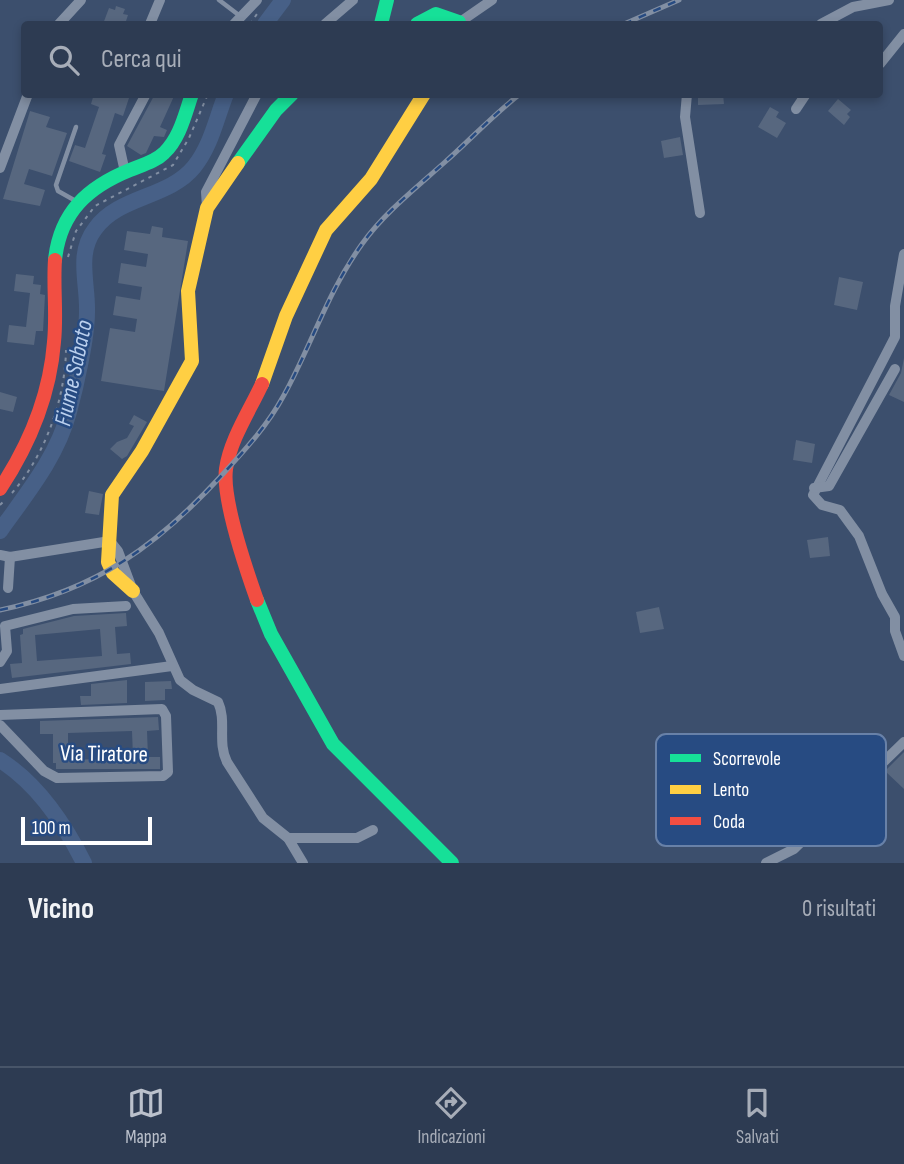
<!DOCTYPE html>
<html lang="it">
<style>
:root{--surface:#2d3b52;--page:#39465c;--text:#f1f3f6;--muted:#a7adb8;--line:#485569;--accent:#bbc1cc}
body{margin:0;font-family:"Sofia Sans Condensed",sans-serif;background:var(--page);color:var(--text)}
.scale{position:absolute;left:21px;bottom:18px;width:131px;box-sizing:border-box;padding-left:7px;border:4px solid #fff;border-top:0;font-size:19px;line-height:24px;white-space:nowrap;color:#fff;-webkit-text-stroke:5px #274b82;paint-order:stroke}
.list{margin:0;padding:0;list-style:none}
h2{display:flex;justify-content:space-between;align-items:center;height:91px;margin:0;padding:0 28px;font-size:30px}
h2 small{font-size:23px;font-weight:400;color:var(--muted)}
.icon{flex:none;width:38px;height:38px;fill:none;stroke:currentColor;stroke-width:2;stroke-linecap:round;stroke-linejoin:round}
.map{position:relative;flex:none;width:904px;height:863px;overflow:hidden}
.search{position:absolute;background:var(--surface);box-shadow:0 4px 10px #0003;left:21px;right:21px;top:21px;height:77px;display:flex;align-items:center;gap:18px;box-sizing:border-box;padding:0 24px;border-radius:7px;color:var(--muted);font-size:26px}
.sheet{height:203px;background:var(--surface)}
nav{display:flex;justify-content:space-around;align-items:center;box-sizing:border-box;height:98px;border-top:2px solid var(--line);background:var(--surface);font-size:19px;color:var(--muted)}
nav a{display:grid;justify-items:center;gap:4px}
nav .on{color:var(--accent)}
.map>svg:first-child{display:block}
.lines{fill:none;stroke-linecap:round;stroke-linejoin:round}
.river{stroke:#476087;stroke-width:16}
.building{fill:#57677f;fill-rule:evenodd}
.path{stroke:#828fa3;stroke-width:2;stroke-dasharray:3.5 5;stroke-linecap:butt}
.lane{stroke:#828fa3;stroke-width:4.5}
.street{stroke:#828fa3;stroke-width:10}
.fast{stroke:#16e098;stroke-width:14}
.slow{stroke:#ffcf43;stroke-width:14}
.jam{stroke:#f24e42;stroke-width:14}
.rail-casing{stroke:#828fa3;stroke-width:5}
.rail{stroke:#274b82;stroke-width:2.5;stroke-dasharray:8;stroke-linecap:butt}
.labels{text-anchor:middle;stroke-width:5;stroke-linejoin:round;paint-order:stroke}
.street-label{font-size:23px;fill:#fff;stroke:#274b82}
.water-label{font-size:24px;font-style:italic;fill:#bbd0ee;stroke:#274b82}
.key{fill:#274b82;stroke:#6881a8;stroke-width:2}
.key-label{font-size:19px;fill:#fff}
</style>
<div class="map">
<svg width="904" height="863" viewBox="0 0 904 863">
<rect width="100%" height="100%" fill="#3c4f6d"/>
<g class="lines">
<g class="river">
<path d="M 265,24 L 283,0"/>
<path d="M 0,531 C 27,493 57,457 69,412 C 76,386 87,338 87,312 C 88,283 76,254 95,229 C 118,196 169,198 194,167 C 211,146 216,119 226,94"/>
<path d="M 0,760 C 38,784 64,823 84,863"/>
</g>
</g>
<g class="building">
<path d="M 116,6 L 125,9 L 123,14 L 128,15 L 125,24 L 103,24 L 109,8 L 115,10 Z"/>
<path d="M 94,94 L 129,98 L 123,116 L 115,113 L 102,154 L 106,155 L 100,172 L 69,161 L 75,145 L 85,148 L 99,107 L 91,104 Z"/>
<path d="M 155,94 L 175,94 L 160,127 L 167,130 L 164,137 L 154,136 L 146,153 L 141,155 L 127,146 Z"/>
<path d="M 698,94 L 723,94 L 724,104 L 698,105 Z"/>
<path d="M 838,99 L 851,110 L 847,114 L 850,117 L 844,125 L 828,111 Z"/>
<path d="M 770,107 L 779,112 L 776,117 L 786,123 L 777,138 L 758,127 Z"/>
<path d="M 30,111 L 50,117 L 46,127 L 67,133 L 52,176 L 29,169 L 24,184 L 45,190 L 40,206 L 3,199 Z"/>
<path d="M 680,137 L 683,155 L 664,158 L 661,141 Z"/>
<path d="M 152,226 L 163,228 L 162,237 L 188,241 L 164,391 L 101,381 L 110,328 L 135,332 L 137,319 L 113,315 L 116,296 L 140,300 L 142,287 L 118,283 L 121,263 L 146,267 L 148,254 L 124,250 L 127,231 L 150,234 Z"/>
<path d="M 16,274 L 34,276 L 33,284 L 41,285 L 40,294 L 45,295 L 43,331 L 36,331 L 34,345 L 7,342 L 9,325 L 26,327 L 30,293 L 14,291 Z"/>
<path d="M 839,277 L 863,282 L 857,310 L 834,305 Z"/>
<path d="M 904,358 L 904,402 L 889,395 L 901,373 Z"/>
<path d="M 0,392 L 17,397 L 13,412 L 0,409 Z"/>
<path d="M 134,415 L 147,422 L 127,456 L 122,459 L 110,449 L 117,442 L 127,438 L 134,426 L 129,424 Z"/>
<path d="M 796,440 L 815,444 L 812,463 L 793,460 Z"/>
<path d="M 89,491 L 103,494 L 99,515 L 85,513 Z"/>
<path d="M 828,537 L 830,556 L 810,558 L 807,540 Z"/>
<path d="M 659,607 L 664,629 L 640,633 L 636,612 Z"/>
<path d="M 126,613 L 127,626 L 115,627 L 117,654 L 130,653 L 131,664 L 12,678 L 10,664 L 22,663 L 20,635 L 23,634 L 23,629 L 74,616 ZM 100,629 L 102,656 L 37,661 L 35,635 Z"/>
<path d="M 127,680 L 127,703 L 81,705 L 80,696 L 91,696 L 91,684 Z"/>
<path d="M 171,681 L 172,689 L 165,689 L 165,700 L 145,701 L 145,682 Z"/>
<path d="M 158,717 L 159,730 L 147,731 L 148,757 L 160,757 L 160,769 L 56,769 L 56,763 L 53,763 L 53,734 L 40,734 L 40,721 ZM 132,731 L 133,758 L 68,760 L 68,733 Z"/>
<path d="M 904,752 L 904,789 L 885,771 Z"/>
</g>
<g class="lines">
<g class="path">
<path d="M 250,24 L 257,14"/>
<path d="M 68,257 L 76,231 L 95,206 L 173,165 L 189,138 L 208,94"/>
<path d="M 12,493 C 45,455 65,400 66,350"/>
<path d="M 0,505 L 6,499"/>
</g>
<g class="lane">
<path d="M 219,0 L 240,16"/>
<path d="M 74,200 L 58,191 L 56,185 L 76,127"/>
</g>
<g class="street">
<path d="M 460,22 L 492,0"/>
<path d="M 59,24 L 81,0"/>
<path d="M 150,24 L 160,0"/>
<path d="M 234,24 L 257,0"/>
<path d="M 325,24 L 353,0"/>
<path d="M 821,24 L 853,7 L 889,0"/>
<path d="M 880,64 L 904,34"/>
<path d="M 687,94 L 685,117 L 700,213"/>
<path d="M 796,109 L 806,94"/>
<path d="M 0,168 L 28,94"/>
<path d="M 125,172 L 119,145 L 146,94"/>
<path d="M 207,207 L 206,192 L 257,94"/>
<path d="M 904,254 L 895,306 L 895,337 L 813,495 L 822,505 L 840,510 L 859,536 L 882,594 L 895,617 L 895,631 L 904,656"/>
<path d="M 814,488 L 829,486 L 895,369"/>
<path d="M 0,555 L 10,557 L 110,541 L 118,551 L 133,591 L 159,633 L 180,680 L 193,690 L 218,702 C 227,721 217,742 227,762 L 263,818 L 288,838 L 303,863"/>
<path d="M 8,588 L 10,557"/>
<path d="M 0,662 L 7,651 L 5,626 L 73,609 L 126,606"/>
<path d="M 0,689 L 172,666"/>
<path d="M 0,715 L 162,709 L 166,716 L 168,772 L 163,776 L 57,778 L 44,771 L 0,725"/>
<path d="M 288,838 L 357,838 L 373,830"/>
<path d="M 766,863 L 794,849 L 904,742"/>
</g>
<g class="fast">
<path d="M 381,24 L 387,0"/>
<path d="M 417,24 L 436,14 L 459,22"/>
<path d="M 238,163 L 276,110 L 292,94"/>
<path d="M 55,260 C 60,212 88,187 130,170 C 142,165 155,162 164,153 C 180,138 185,114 192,94"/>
<path d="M 257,600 L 271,634 L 333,744 L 452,863"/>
</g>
<g class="slow">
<path d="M 262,384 L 286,316 L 326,230 L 371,179 L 424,94"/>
<path d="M 133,591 L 113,573 L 108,562 L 112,495 L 142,451 L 192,361 L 188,291 L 207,208 L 238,163"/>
</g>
<g class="jam">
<path d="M 0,489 C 29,445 50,394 54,342 C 57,314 53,287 55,260"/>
<path d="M 257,600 C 246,569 222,500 226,469 C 230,440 250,410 262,384"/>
</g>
<defs>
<g id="rail">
<path d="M 624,24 L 679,0"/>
<path d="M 0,610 C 96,590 157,546 222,475 C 245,450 268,425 284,395 C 312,344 327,293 362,244 C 384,213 416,188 445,162 C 470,140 493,115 520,94"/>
</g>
</defs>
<use href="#rail" class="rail-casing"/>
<use href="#rail" class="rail"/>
</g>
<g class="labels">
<g class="street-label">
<text transform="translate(104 753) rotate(1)" y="8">Via Tiratore</text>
</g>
<g class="water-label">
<text transform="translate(73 373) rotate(-78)" y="8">Fiume Sabato</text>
</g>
</g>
<rect x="656" y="734" width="230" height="112" rx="10" class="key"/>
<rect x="670" y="754" width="31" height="8" fill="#16e098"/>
<rect x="670" y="785" width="31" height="9" fill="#ffcf43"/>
<rect x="670" y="817" width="31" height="8" fill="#f24e42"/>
<g class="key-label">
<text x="713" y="765">Scorrevole</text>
<text x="713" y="796">Lento</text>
<text x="713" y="828">Coda</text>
</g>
</svg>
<div class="scale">100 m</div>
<div class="search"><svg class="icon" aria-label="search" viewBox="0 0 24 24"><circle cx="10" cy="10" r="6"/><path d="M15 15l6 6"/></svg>Cerca qui</div>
</div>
<section class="sheet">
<h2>Vicino<small>0 risultati</small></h2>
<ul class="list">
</ul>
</section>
<nav>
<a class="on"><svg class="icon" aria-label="map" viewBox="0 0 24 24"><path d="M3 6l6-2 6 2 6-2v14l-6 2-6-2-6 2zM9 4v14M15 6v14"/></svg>Mappa</a>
<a><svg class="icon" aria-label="directions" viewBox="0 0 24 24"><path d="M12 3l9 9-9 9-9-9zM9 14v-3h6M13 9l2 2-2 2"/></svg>Indicazioni</a>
<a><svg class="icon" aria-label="saved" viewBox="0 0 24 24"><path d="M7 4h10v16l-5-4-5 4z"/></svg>Salvati</a>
</nav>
